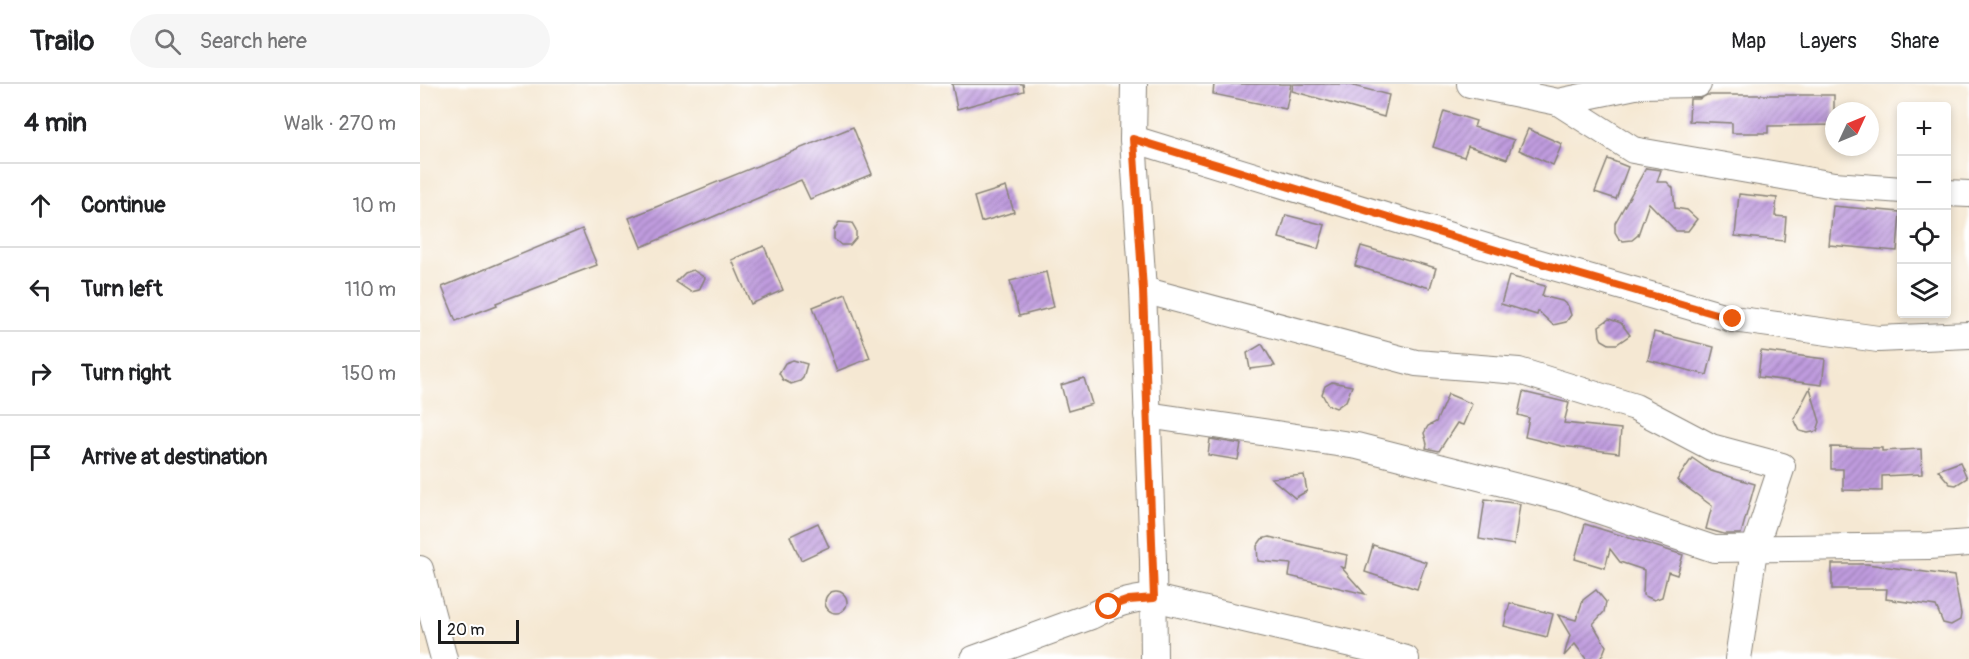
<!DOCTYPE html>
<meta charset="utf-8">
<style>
:root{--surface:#fff;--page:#f6f6f6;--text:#202124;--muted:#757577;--line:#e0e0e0}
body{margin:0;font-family:Pangolin,sans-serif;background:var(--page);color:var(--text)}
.controls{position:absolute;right:18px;top:18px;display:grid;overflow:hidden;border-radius:6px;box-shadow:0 3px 9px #0003}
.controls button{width:54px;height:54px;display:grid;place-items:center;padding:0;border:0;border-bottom:2px solid var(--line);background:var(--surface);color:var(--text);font:30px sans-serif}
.compass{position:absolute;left:1405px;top:18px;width:54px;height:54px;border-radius:50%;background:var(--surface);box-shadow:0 3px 9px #0003;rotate:46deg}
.scale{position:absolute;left:18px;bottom:15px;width:81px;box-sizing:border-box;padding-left:6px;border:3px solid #1c1c1c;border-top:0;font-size:16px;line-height:21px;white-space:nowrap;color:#1c1c1c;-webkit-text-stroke:4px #fff;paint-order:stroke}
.stop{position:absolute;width:18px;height:18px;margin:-14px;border:4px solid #ea580c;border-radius:50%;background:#fff}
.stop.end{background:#ea580c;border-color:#fff;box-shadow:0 2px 6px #0008}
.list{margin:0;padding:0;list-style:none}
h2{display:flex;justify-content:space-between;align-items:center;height:78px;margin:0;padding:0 24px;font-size:26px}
h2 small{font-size:20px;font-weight:400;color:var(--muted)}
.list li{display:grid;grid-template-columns:39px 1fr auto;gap:18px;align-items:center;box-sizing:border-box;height:84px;padding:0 24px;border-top:2px solid var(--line)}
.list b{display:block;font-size:22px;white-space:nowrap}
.list em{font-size:20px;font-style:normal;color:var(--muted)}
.icon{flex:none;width:33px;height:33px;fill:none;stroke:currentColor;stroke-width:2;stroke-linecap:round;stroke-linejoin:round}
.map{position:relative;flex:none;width:1549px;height:575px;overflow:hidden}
header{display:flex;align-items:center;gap:36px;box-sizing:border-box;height:84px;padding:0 30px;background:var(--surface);border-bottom:2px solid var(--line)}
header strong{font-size:28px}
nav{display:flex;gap:33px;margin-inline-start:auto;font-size:21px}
.search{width:420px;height:54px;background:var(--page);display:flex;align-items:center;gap:15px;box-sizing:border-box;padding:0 21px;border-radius:33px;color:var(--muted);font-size:22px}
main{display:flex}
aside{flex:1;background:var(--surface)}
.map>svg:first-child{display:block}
.building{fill:url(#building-hatch)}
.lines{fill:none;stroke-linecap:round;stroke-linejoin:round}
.street-casing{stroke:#888278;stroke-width:28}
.street{stroke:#fff;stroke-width:26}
.route{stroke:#ea580c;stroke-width:8}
</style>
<header>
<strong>Trailo</strong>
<div class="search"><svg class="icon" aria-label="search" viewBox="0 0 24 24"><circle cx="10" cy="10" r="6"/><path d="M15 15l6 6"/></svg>Search here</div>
<nav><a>Map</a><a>Layers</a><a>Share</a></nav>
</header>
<main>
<aside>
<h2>4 min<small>Walk · 270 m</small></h2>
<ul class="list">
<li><svg class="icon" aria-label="ahead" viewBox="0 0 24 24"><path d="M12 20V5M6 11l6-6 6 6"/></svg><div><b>Continue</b></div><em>10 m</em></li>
<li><svg class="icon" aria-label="left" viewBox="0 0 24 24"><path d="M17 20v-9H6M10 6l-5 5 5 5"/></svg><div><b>Turn left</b></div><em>110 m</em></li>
<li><svg class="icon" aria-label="right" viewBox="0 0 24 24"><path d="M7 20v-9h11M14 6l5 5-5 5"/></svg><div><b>Turn right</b></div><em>150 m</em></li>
<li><svg class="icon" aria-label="arrive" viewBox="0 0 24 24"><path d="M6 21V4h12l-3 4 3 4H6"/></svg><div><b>Arrive at destination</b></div></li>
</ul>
</aside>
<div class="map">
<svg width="1549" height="575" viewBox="0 0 1549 575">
<defs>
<pattern id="building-hatch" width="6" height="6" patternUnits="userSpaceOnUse" patternTransform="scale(1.5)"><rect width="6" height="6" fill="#bf9bde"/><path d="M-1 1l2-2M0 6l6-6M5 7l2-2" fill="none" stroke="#9a7eb3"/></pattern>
</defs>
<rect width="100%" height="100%" fill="#fff"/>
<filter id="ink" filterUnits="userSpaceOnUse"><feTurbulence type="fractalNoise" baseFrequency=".0167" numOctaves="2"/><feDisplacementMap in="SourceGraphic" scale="12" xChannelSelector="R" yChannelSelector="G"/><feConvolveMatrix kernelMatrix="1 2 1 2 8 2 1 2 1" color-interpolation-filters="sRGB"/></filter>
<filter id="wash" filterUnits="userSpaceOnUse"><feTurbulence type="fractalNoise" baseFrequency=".008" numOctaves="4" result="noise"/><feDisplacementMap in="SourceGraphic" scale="24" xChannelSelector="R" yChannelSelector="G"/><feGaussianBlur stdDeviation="1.35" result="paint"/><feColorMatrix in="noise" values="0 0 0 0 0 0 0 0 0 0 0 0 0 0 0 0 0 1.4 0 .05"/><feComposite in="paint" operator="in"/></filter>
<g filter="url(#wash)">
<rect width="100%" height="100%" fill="#f5e8d3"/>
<g id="blocks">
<g class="building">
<path d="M 532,0 L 603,0 L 604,7 L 537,25 Z"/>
<path d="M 794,0 L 871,0 L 866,25 L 793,10 Z"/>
<path d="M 873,0 L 926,0 L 969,11 L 964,33 L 872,7 Z"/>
<path d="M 1287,11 L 1414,11 L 1414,41 L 1348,42 L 1348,49 L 1312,49 L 1312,39 L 1269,37 L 1270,15 L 1279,15 Z"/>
<path d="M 1024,27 L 1056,37 L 1054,43 L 1094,56 L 1087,75 L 1048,62 L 1044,73 L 1013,63 Z"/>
<path d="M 433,43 L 452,90 L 390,115 L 381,96 L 221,163 L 209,134 Z"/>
<path d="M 1108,45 L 1142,60 L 1133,81 L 1099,66 Z"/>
<path d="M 1188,75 L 1208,83 L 1196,115 L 1175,108 Z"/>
<path d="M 1226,84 L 1241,86 L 1237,98 L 1247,98 L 1253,104 L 1255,124 L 1267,126 L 1277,135 L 1268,147 L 1256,147 L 1229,119 L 1218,151 L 1212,156 L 1203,157 L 1199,155 L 1195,148 L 1195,139 Z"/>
<path d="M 586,103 L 594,128 L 561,138 L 554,113 Z"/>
<path d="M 1319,110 L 1357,114 L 1355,132 L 1366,133 L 1364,157 L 1315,152 Z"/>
<path d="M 1413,122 L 1480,128 L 1477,167 L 1409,161 Z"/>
<path d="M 866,131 L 905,141 L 898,165 L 859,154 Z"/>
<path d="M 419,138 L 432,139 L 436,146 L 436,154 L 430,161 L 421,161 L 414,155 L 414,146 Z"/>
<path d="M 162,145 L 177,181 L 76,219 L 77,221 L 36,237 L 22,203 Z"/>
<path d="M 344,162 L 363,206 L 331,220 L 312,176 Z"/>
<path d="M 941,162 L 1016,184 L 1010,204 L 935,182 Z"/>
<path d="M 273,186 L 285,194 L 279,206 L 271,208 L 256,198 L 265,189 Z"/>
<path d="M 626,188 L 634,223 L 599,232 L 590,197 Z"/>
<path d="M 1089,192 L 1125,202 L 1122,212 L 1142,217 L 1148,222 L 1151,231 L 1146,238 L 1133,241 L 1118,227 L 1117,231 L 1081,220 Z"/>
<path d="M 426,210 L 450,274 L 417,287 L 393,223 Z"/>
<path d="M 1189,235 L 1201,239 L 1210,251 L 1197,260 L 1189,260 L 1182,256 L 1180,252 L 1179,242 Z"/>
<path d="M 1234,248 L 1294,263 L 1287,291 L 1228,276 Z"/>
<path d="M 842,260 L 855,282 L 830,285 L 827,269 Z"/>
<path d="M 1341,267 L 1405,275 L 1402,301 L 1338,293 Z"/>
<path d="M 373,276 L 387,280 L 383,294 L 380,297 L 371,300 L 363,296 L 359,289 L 365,279 Z"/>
<path d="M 664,294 L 672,320 L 648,327 L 641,301 Z"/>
<path d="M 912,298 L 932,302 L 926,317 L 916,324 L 908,321 L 902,310 L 905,302 Z"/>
<path d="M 1390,304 L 1400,338 L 1397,347 L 1388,349 L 1380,347 L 1374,335 Z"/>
<path d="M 1103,308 L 1149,319 L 1144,339 L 1201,345 L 1199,369 L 1142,362 L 1105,353 L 1109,334 L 1098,331 Z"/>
<path d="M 1028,310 L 1052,320 L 1043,341 L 1037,339 L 1019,367 L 1006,364 L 1007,360 L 1004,349 L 1008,342 L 1016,338 Z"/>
<path d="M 790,355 L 821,360 L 818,376 L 788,371 Z"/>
<path d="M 1411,363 L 1462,364 L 1462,367 L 1501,365 L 1502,390 L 1462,392 L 1462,407 L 1423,406 L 1423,385 L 1411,385 Z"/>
<path d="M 1272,374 L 1291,387 L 1335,400 L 1321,450 L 1304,450 L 1286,445 L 1292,422 L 1257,396 Z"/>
<path d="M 1540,378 L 1547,394 L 1536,401 L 1530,400 L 1518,386 Z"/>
<path d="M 884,391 L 887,407 L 875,414 L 851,394 Z"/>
<path d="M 1065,415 L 1100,420 L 1094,461 L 1059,455 Z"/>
<path d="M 398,439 L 409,463 L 381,476 L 370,452 Z"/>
<path d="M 1165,440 L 1263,471 L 1257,491 L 1248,488 L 1242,513 L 1234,516 L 1223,511 L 1224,486 L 1200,478 L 1190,465 L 1185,484 L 1155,475 Z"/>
<path d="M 849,453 L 927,471 L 925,484 L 921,483 L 945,510 L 869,492 L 871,480 L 838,477 L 837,462 L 842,455 Z"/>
<path d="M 953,461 L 1006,478 L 997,505 L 945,488 Z"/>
<path d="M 1412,480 L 1447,480 L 1534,492 L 1541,530 L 1540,536 L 1531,541 L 1523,539 L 1516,522 L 1466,515 L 1467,505 L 1412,505 Z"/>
<path d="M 1176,506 L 1186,518 L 1184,528 L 1173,540 L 1186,562 L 1183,570 L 1180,575 L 1166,575 L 1155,560 L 1144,572 L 1150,551 L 1138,531 L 1156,536 L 1163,516 Z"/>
<circle cx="416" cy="518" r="11"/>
<path d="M 1090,519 L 1133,530 L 1127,553 L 1084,542 Z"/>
</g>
</g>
</g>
<g filter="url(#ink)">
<use href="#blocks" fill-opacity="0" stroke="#888278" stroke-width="1.5"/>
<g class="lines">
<defs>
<g id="street">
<path d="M 714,0 L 713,55 L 723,206 L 733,476 L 734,575"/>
<path d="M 1050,0 L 1138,18 L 1220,1 L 1278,0"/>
<path d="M 1138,18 L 1213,66 L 1414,101 L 1482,106"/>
<path d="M 713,55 L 1099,173 L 1313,235 L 1458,255 L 1549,251"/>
<path d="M 1526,109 L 1549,110"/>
<path d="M 723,206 L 996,279 L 1099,287 L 1215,323 L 1291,363 L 1362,382 L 1334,466 L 1318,575"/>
<path d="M 727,331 L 937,362 L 1145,415 L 1294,465 L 1509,462 L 1549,459"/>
<path d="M 0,485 L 24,575"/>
<path d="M 554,575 L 671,532 C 691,522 711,513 734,514 L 949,564 L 986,575"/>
</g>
</defs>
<use href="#street" class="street-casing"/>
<use href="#street" class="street"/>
</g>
</g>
<g class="lines" filter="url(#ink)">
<path class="route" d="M 689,523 L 709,516 L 734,514 L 723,206 L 713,55 L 1099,173 L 1313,235"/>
</g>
</svg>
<div class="controls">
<button>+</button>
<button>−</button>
<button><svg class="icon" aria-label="locate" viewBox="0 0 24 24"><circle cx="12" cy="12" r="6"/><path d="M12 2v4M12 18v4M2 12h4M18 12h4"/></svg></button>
<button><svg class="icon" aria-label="layers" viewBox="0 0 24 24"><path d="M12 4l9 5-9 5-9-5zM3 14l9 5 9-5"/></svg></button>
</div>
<svg class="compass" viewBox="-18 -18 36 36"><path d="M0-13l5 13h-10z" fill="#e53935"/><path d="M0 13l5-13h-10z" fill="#757577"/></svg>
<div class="scale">20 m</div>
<div class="stop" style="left:689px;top:523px"></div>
<div class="stop end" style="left:1313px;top:235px"></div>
</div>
</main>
